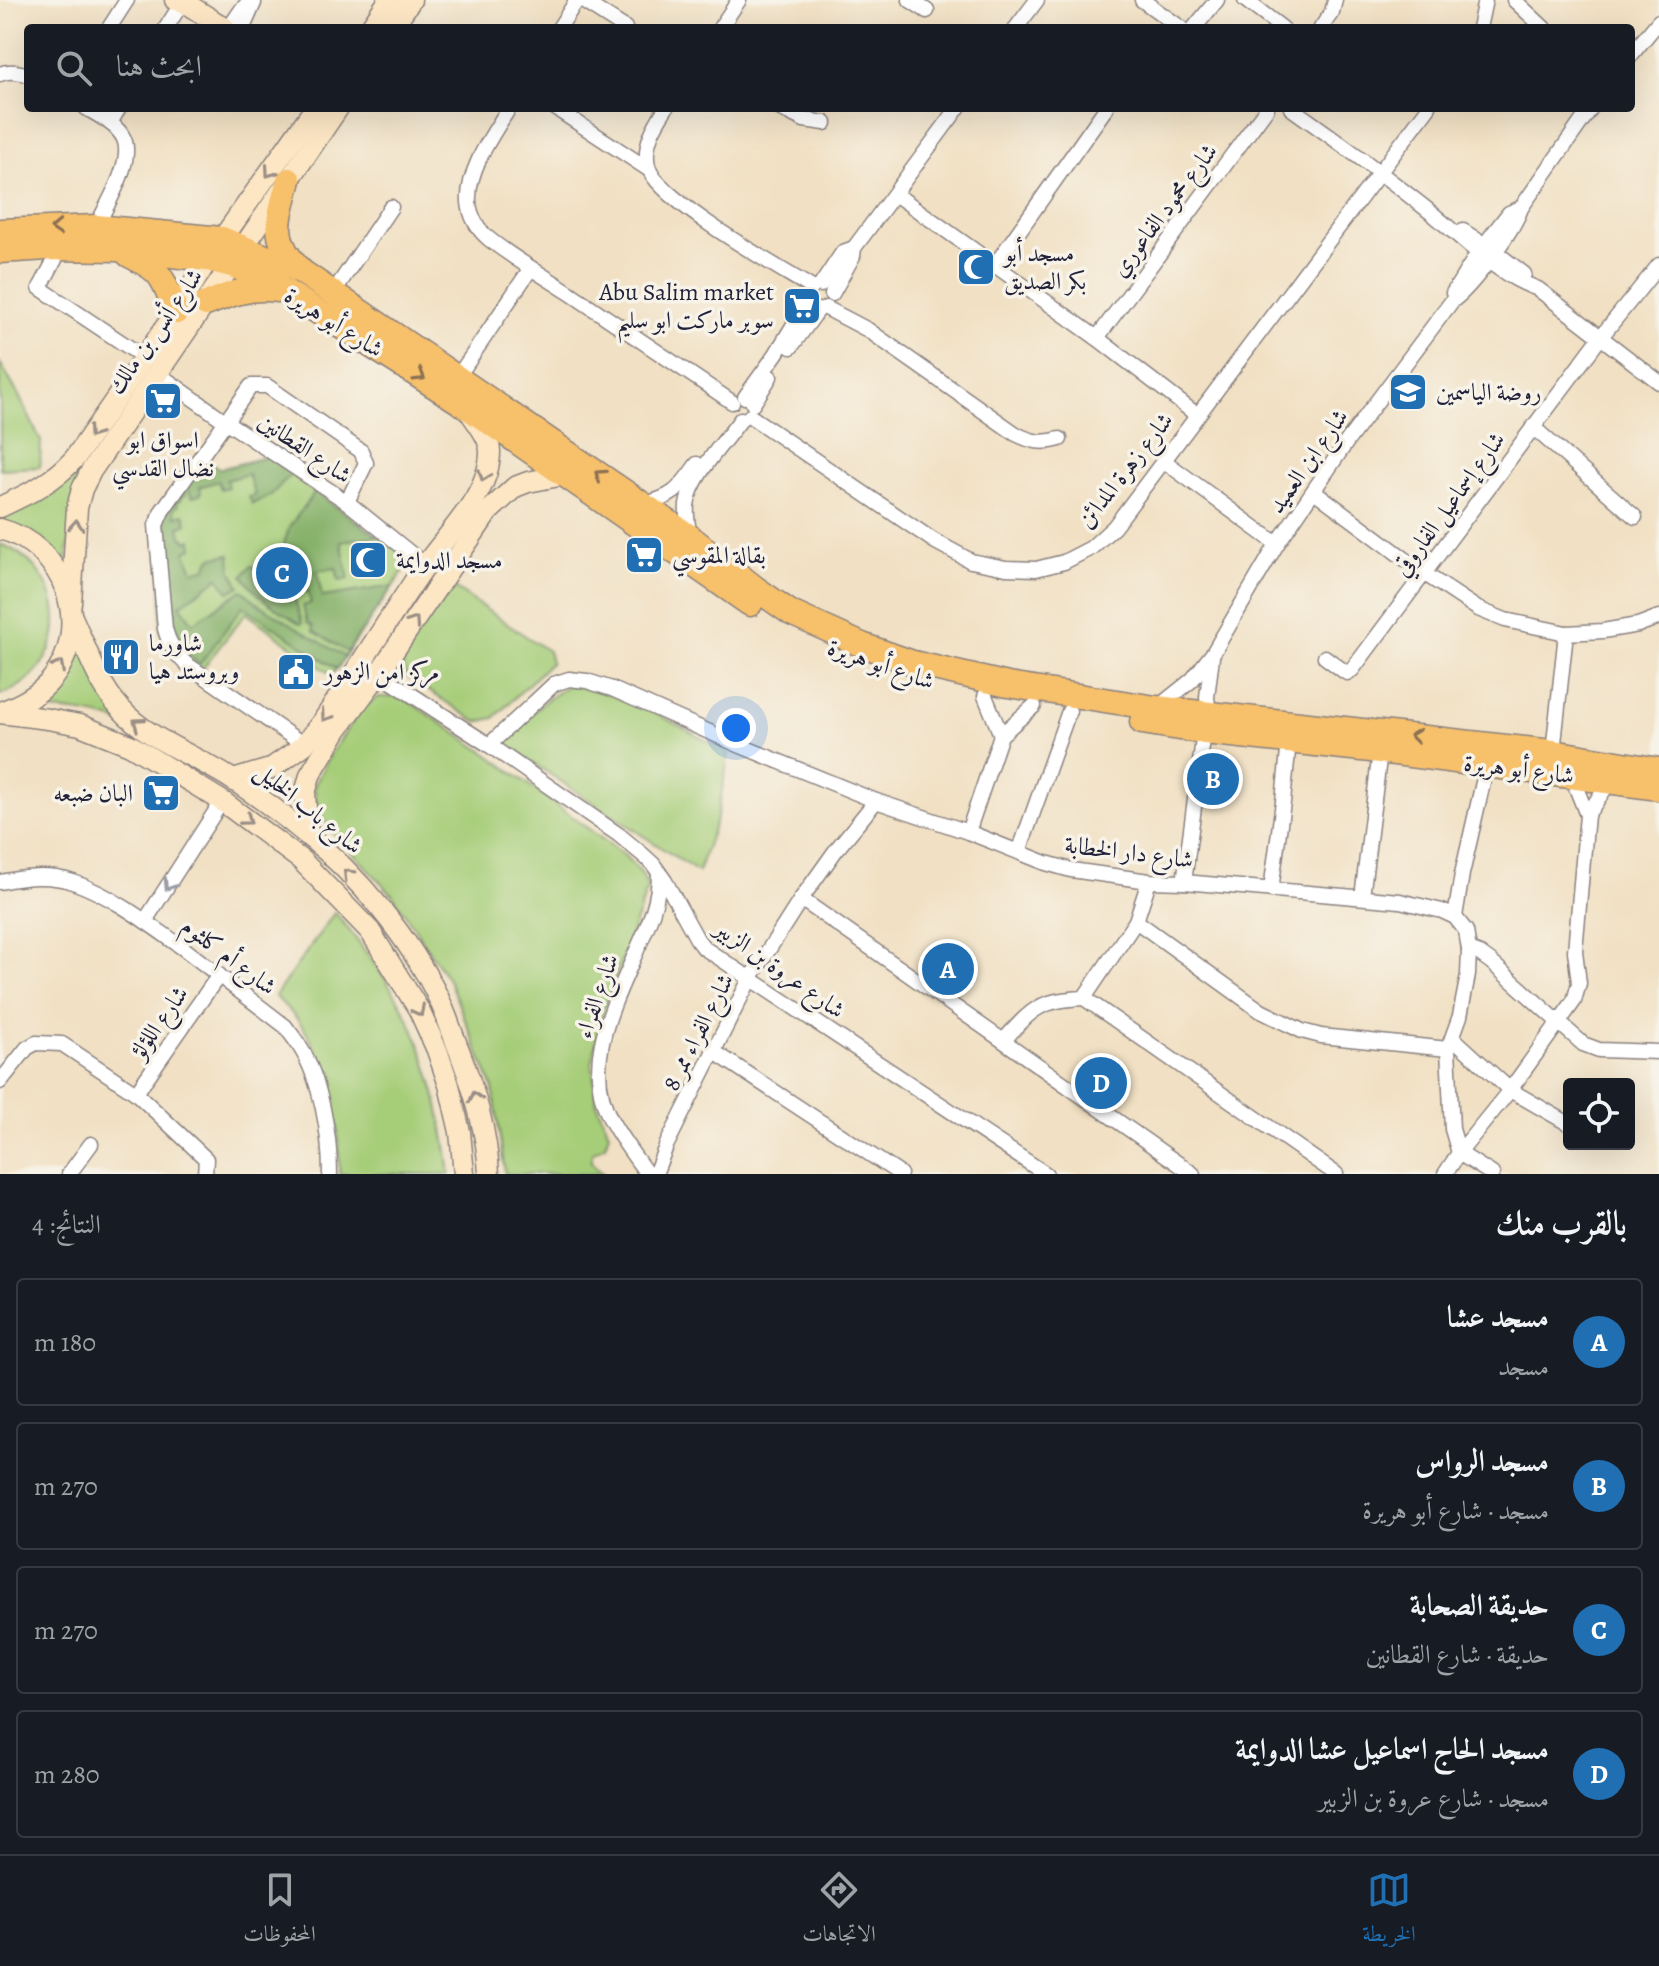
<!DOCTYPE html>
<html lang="ar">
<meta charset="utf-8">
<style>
:root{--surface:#171b24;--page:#20242c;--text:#f1f3f6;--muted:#9ea1a6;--line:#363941;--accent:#1f6fb2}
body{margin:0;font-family:Alegreya,Amiri,serif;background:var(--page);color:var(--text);direction:rtl}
.controls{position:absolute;right:24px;bottom:24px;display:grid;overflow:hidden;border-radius:8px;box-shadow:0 8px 32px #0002}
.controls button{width:72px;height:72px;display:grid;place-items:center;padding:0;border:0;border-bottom:2px solid var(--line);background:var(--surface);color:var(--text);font:40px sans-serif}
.you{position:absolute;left:736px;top:728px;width:28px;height:28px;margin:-20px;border:6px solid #fff;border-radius:50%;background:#1a73e8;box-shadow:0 0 0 12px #1a73e833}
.badge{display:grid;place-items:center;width:52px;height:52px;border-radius:50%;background:var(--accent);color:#fff;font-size:26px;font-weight:700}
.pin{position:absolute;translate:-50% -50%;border:4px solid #fff;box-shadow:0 2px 8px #0006}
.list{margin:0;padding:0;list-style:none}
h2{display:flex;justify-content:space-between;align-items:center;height:104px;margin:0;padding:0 32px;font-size:34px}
h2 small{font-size:26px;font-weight:400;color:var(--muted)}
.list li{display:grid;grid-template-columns:52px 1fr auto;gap:24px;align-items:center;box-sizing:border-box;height:128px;margin:0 16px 16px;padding:0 16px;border:2px solid var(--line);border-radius:8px}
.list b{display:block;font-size:30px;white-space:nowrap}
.list p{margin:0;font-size:26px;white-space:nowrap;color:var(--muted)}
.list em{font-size:26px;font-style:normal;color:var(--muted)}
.icon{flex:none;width:44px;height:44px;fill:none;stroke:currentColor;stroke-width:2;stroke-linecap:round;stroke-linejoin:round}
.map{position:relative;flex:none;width:1659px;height:1174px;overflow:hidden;direction:ltr}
.search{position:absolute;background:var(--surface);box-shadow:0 8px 32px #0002;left:24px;right:24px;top:24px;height:88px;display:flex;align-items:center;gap:20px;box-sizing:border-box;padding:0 28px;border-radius:8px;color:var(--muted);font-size:30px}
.sheet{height:680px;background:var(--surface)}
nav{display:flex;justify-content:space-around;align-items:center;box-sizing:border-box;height:112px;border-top:2px solid var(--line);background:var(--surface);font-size:22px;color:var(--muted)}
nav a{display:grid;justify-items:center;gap:4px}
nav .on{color:var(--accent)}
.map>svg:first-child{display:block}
.green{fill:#a6cd78;stroke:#64785a;stroke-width:2}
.forest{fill:#84b068;stroke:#536952;stroke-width:2}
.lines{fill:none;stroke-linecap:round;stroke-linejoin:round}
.street-casing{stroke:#8a817f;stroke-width:17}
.secondary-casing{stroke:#8a817f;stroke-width:23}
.highway-casing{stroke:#8a817f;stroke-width:27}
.street{stroke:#fff;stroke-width:14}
.secondary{stroke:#fce6c4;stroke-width:20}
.highway{stroke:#f7c06b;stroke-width:24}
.oneway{stroke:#9a8e86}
.oneway2{stroke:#8c7153}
.oneway3{stroke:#9c9ca7}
.labels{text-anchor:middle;stroke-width:7;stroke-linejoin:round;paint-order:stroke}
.street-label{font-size:24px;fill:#22223b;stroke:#f7f3e8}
.poi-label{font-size:24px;fill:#22223b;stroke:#f7f3e8;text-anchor:start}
</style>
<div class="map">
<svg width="1659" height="1174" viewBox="0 0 1659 1174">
<rect width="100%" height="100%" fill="#f7f3e8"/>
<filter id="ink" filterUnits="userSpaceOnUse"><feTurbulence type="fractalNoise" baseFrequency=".0125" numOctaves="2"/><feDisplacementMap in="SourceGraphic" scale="16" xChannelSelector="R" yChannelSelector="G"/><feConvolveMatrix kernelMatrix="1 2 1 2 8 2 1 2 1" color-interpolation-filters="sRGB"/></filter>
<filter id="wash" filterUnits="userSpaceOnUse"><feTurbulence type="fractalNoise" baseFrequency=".006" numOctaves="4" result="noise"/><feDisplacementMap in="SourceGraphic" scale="32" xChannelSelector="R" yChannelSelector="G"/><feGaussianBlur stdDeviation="1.8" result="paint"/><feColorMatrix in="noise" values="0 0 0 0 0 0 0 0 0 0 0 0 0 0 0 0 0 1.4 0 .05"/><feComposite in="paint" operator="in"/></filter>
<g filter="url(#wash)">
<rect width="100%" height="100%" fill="#f1e0c3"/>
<g class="green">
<path d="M 0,363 L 18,394 L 41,441 L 40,467 L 0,469 Z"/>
<path d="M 89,451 L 75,490 L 66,570 L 52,548 L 32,533 L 0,522 L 0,514 Z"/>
<path d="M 269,456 L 304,485 L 411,560 L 332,675 L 246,613 L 199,673 L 161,631 L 162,518 L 205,457 L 220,469 Z"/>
<path d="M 0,544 C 61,566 76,645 22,684 C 16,689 8,692 0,695 Z"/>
<path d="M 447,583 L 548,651 L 551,662 L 494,718 L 477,722 L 406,676 L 401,661 L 404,647 Z"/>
<path d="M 77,639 L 128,726 C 97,712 61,710 28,709 Z"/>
<path d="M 568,685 C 626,690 679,727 729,753 L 717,817 L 698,872 L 503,743 L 544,702 Z"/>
<path d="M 379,697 L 402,697 L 489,755 L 625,856 L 642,874 L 648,887 L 604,1009 L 592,1063 L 597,1105 L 609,1133 L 605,1145 L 592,1153 L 591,1162 L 603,1174 L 505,1174 L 493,1088 L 450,983 L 392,894 L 330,829 L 318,810 L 314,786 L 331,753 L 363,707 Z"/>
<path d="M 335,912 C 359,943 384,974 403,1008 C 430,1059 443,1118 450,1174 L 339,1174 C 341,1121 330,1062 297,1019 C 290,1011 282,1003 275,996 Z"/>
</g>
<g class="forest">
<path d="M 269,456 L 291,474 L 271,495 L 252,504 L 249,497 L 255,495 L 248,474 L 226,480 L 228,487 L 221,489 L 218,481 L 200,487 L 201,494 L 192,497 L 188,488 L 184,489 L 186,495 L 180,496 L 181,500 L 176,502 L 178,506 L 174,508 L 175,516 L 184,514 L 187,523 L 179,527 L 182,538 L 185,538 L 186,541 L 192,540 L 193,548 L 185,551 L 193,571 L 205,569 L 211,558 L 230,554 L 231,570 L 240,586 L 229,592 L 218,578 L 180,605 L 193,623 L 242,590 L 260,605 L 345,657 L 337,669 L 243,606 L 199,665 L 174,639 L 168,616 L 165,515 L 205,457 L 220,469 Z"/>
<path d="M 315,492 L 378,536 L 341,541 L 349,579 L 339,581 L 336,568 L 317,571 L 322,597 L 393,586 L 347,652 L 313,631 L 312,625 L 307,623 L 303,606 L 311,603 L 307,590 L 293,594 L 302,622 L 301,624 C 275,608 261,601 243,576 L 251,566 L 273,574 L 290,526 Z"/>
</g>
</g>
<g filter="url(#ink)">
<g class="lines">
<defs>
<g id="street">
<path d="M 581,0 L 625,28"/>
<path d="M 910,0 L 927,11"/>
<path d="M 1142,0 L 1181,28"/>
<path d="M 1245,0 L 1282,28"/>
<path d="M 1514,0 L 1544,28"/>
<path d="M 109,28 L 127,0"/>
<path d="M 166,28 L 178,9"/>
<path d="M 229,28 L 242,9 L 251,0"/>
<path d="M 243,28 L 254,3"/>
<path d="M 559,28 L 577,0"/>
<path d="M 720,28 L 739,0"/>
<path d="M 1016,28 L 1037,0"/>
<path d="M 1194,28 L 1217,0"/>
<path d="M 1321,28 L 1332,12 L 1335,0"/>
<path d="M 1479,28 L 1485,0"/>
<path d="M 1631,55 L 1659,21"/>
<path d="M 0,74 C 9,70 19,72 28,75"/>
<path d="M 86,108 C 99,116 117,124 124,139 C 134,162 106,206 96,227"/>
<path d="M 509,108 C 493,134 467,170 469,202 C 470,216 478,230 489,239 C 514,259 543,275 570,293 C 624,329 678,366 732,402"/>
<path d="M 555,108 L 648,169"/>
<path d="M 666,108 C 655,125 643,144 648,166 C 656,199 780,268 812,288"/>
<path d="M 779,108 L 804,120 L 825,123"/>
<path d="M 1291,108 C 1338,141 1384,175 1429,211 C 1463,238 1495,274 1538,289 L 1659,382"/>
<path d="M 110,123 L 119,108"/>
<path d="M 895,194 L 1097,338 L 1197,415"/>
<path d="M 1463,231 L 1494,251 L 1524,274"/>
<path d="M 61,248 L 40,288 L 145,358"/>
<path d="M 995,265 L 1106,108"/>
<path d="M 821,285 L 843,252 L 854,248"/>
<path d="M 333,293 L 391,207"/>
<path d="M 1453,293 L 1478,253 L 1509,213 L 1521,208"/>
<path d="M 832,294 L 853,256 L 854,248 L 958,108"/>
<path d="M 826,308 L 868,330 L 1016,434 C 1032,442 1042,444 1060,439"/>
<path d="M 1097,338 L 1267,108"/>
<path d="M 791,347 L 818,310"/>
<path d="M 157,373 L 225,421 L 347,502 L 425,565"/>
<path d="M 457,378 L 531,268"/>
<path d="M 745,397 L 776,354 L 808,301"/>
<path d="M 753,404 L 770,377"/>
<path d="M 750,416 L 934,541 L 971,561 L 1006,568 L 1036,569 L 1064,562 L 1091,548 L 1114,527 L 1428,108"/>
<path d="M 1533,427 L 1635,517"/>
<path d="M 1164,461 L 1277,544"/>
<path d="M 1314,491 L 1425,574 L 1478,609 L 1505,620 L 1566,633 L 1603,631 L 1638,625 L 1659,617"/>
<path d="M 642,504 C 674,498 679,489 697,464"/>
<path d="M 690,537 C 688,527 686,516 687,505 C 691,476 724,443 741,419"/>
<path d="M 1325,657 L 1345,672 L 1347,673 L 1352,670 L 1600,338 L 1659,265"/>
<path d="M 372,669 L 489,745 L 619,835 L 642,854 L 653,864 L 665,881 L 697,939 L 704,948 L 1046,1174"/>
<path d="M 985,696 L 1001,735"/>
<path d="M 1157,708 L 1192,680 L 1213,653 L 1277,544 L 1348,440 L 1452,301 C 1471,288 1514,230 1521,208 L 1591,108"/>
<path d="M 1209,714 L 1207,697 L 1212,657"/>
<path d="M 304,745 L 185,663 C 175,653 169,644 165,629 L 156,525 L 162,511 L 251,386 L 267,386 L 361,451 L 366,463 L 347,502"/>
<path d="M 489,745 L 554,684 L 569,679 L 587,681 L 612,689 L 741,746 L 876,801 L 968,832 L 1046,863 L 1071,870 L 1149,881 L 1184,882 L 1400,901 L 1442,911 L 1455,917 L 1466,931 L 1469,950 L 1468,975 L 1460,1016 L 1448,1049 L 1452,1129 L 1459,1153 L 1445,1174"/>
<path d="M 1553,752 L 1566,633"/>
<path d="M 1571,775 L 1587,815"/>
<path d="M 968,832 L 1001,735 L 1034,706"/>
<path d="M 1019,852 L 1069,711"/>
<path d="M 0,882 C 24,877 49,874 73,882 C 113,896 149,924 183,948 C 217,974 251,1000 285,1026 C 290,1033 296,1040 300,1047 C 321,1080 330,1135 330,1174"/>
<path d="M 1184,882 L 1204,732"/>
<path d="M 1271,890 L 1283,802 L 1289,741"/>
<path d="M 1362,897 L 1380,751"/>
<path d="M 801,899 L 1193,1174"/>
<path d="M 1455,917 L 1462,874 L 1487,765"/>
<path d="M 145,921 L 222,801"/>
<path d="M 1136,921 L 1261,1011 L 1302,1031 L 1321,1036 L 1448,1049"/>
<path d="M 1469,950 L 1480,954 L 1491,962 L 1583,1044 L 1599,1050 L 1659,1052"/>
<path d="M 1084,998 L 1336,1174"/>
<path d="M 1453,1038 L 1510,1090 L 1569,1124"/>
<path d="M 1004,1040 C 1033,1008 1040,1000 1084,998 L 1136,921 L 1149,881"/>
<path d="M 713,1051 L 900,1174"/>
<path d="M 0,1082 L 27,1048 L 36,1043 L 62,1044 L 136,1093 L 206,1159 L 205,1174"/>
<path d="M 136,1093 L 219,975"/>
<path d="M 69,1174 L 91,1144"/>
<path d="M 647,1174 C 635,1157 622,1140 612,1122 C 580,1065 614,1004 637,950 C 648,925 659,902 659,874"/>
<path d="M 655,1174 L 667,1144 L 750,979 L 801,899 L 836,850 L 876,801"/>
<path d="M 1492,1174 L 1459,1153 L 1510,1090 L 1574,1001 L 1579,983 L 1575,951 L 1587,815 L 1611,780"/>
</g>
<g id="secondary">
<path d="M 175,0 L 182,1 L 225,28"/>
<path d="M 370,28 L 389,0"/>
<path d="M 392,28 L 411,0"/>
<path d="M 0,507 C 28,494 54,482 75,458 L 176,312 L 208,259 L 315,108"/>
<path d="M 0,529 C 64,546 94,625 52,679 C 38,696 20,705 0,712"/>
<path d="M 71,603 L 77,508 L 82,489 L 91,471 L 338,108"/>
<path d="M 72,617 C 86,647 97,683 120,708 C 148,740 197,756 233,780 C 258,796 283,815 306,834 C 358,875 411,940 439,999 C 447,1016 452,1033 459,1050 C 474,1090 487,1131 489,1174"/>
<path d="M 0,713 L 48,719 L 80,725 L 130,745 L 222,801 L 301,860 L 370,931 L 419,1010 L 437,1050 L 449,1085 L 460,1132 L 464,1174"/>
<path d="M 233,780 L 270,769 L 286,758 L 304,745 L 323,721 C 357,670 389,618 424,567 C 446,535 490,494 490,452 C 490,437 476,422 468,409"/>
<path d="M 308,835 L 305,794 L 310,775 L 337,730 L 379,673 L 488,512 L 515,487 L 528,482 L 564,475"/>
</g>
<g id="highway">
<path d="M 289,180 C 279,219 269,238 300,270"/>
<path d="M 0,231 L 96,227 L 222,239 L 302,272 L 642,504 L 690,537 L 755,588 L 791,613 L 862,645 L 913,663 L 1008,685 L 1156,708 L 1553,752 L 1659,770"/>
<path d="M 0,251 L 48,248 L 116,249 L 208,259 L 232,265 L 253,274 L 287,292 L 466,406 L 750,604"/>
<path d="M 129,255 C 165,273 162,277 176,312"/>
<path d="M 206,304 C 230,294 251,286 277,290"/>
<path d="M 1142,722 L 1204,732 L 1380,751 L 1659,788"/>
</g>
</defs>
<use href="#street" class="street-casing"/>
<use href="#secondary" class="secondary-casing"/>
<use href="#highway" class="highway-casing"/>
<use href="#street" class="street"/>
<use href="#secondary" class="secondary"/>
<use href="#highway" class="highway"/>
</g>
<defs><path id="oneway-chevron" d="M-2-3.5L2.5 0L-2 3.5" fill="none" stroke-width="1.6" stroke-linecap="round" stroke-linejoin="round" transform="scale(2)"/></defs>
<g class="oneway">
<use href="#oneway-chevron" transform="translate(270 172) rotate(125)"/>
<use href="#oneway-chevron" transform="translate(93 433) rotate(125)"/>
<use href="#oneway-chevron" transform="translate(484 476) rotate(110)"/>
<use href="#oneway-chevron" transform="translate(76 525) rotate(-86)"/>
<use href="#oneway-chevron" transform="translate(414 622) rotate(-56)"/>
<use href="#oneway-chevron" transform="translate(59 666) rotate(-62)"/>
<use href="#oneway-chevron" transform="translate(326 716) rotate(125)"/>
<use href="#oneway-chevron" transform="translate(138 723) rotate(-144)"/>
<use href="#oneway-chevron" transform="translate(247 820) rotate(37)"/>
<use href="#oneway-chevron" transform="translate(348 874) rotate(-134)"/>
<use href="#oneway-chevron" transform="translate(419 1011) rotate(62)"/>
<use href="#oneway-chevron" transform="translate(475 1097) rotate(-105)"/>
</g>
<g class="oneway2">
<use href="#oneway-chevron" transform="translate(56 228) rotate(177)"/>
<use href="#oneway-chevron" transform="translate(420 376) rotate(32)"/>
<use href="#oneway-chevron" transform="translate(600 475) rotate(-146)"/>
<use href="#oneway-chevron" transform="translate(1415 736) rotate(-173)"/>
</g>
<use class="oneway3" href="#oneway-chevron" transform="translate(169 885) rotate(123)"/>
</g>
<defs>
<symbol id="mosque-square" viewBox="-11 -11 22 22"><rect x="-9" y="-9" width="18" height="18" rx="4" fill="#1f6fb2" stroke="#f7f3e8"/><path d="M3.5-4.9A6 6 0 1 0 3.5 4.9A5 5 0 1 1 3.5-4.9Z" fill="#fff"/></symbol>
<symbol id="supermarket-square" viewBox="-11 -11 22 22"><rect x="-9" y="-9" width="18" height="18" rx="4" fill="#1f6fb2" stroke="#f7f3e8"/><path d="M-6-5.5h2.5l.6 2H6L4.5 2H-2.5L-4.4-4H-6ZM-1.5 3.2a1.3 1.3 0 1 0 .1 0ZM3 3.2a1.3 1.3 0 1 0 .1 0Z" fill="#fff"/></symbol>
<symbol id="school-square" viewBox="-11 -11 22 22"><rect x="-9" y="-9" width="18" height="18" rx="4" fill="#1f6fb2" stroke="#f7f3e8"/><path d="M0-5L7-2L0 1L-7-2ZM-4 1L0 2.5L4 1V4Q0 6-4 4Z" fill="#fff"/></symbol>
<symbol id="restaurant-square" viewBox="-11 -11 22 22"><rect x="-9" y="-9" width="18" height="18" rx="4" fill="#1f6fb2" stroke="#f7f3e8"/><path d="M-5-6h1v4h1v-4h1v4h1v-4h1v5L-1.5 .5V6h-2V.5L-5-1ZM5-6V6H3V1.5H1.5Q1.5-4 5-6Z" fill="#fff"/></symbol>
<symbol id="civic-square" viewBox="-11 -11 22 22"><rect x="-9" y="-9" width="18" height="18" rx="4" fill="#1f6fb2" stroke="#f7f3e8"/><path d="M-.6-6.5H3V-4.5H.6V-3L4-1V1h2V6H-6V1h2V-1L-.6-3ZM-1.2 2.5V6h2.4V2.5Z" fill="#fff"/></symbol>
</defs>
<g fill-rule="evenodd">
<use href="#mosque-square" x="954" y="245" width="44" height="44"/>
<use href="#supermarket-square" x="780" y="284" width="44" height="44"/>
<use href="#school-square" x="1386" y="370" width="44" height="44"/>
<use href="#supermarket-square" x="141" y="379" width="44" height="44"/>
<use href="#supermarket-square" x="622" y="533" width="44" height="44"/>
<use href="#mosque-square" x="346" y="538" width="44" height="44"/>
<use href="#restaurant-square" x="99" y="635" width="44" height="44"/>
<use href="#civic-square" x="274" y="650" width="44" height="44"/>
<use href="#supermarket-square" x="139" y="771" width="44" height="44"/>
</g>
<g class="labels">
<g class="street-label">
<text transform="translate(1164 210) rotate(-53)" y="8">شارع محمود الفاعوري</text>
<text transform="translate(334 322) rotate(32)" y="8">شارع أبو هريرة</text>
<text transform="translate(155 331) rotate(-55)" y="8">شارع أنس بن مالك</text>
<text transform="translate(305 448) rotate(34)" y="8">شارع القطانين</text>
<text transform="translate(1308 461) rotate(-55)" y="8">شارع ابن العميد</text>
<text transform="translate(1125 470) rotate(-52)" y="8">شارع زهرة المدائن</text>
<text transform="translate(1449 504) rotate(-54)" y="8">شارع إسماعيل الفاروقي</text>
<text transform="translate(881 664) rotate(19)" y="8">شارع أبو هريرة</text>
<text transform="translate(1519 769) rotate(7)" y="8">شارع أبو هريرة</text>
<text transform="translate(309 808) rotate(39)" y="8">شارع باب الخليل</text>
<text transform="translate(1129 852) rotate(7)" y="8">شارع دار الخطابة</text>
<text transform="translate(229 956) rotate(37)" y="8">شارع أم كلثوم</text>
<text transform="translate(780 969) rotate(35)" y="8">شارع عروة بن الزبير</text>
<text transform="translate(597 996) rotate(-71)" y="8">شارع الفراء</text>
<text transform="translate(159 1022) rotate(-55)" y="8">شارع اللؤلؤ</text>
<text transform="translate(698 1032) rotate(-63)" y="8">شارع الفراء ممر 8</text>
</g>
<g class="poi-label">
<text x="1004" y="261">مسجد أبو<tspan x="1004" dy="28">بكر الصديق</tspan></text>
<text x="774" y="300" text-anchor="end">Abu Salim market<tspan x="774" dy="28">سوبر ماركت ابو سليم</tspan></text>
<text x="1436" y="400">روضة الياسمين</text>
<text x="163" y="448" text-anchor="middle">اسواق ابو<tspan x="163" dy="28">نضال القدسي</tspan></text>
<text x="672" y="563">بقالة المقوسي</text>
<text x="396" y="568">مسجد الدوايمة</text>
<text x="149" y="651">شاورما<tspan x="149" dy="28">وبروستد هيا</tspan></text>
<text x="324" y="680">مركز امن الزهور</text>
<text x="133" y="801" text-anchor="end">البان ضبعه</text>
</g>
</g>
</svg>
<div class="controls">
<button><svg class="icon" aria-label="locate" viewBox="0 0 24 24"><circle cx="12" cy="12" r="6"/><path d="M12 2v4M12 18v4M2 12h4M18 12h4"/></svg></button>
</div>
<div class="you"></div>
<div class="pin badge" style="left:948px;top:969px">A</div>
<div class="pin badge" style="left:1213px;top:779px">B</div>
<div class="pin badge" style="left:282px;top:573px">C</div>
<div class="pin badge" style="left:1101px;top:1083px">D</div>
<div class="search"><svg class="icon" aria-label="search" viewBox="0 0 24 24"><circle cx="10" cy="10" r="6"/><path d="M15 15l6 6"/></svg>ابحث هنا</div>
</div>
<section class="sheet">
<h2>بالقرب منك<small>النتائج: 4</small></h2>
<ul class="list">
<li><span class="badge">A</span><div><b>مسجد عشا</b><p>مسجد</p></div><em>180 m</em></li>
<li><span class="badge">B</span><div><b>مسجد الرواس</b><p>مسجد · شارع أبو هريرة</p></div><em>270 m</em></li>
<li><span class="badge">C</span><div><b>حديقة الصحابة</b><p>حديقة · شارع القطانين</p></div><em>270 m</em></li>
<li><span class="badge">D</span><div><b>مسجد الحاج اسماعيل عشا الدوايمة</b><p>مسجد · شارع عروة بن الزبير</p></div><em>280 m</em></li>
</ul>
</section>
<nav>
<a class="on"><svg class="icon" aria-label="map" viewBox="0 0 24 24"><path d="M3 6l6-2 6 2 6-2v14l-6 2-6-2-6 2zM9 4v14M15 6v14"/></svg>الخريطة</a>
<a><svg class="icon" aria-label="directions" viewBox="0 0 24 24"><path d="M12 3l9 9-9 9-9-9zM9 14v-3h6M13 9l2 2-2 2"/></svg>الاتجاهات</a>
<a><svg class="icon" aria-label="saved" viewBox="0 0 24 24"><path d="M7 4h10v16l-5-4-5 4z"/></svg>المحفوظات</a>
</nav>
